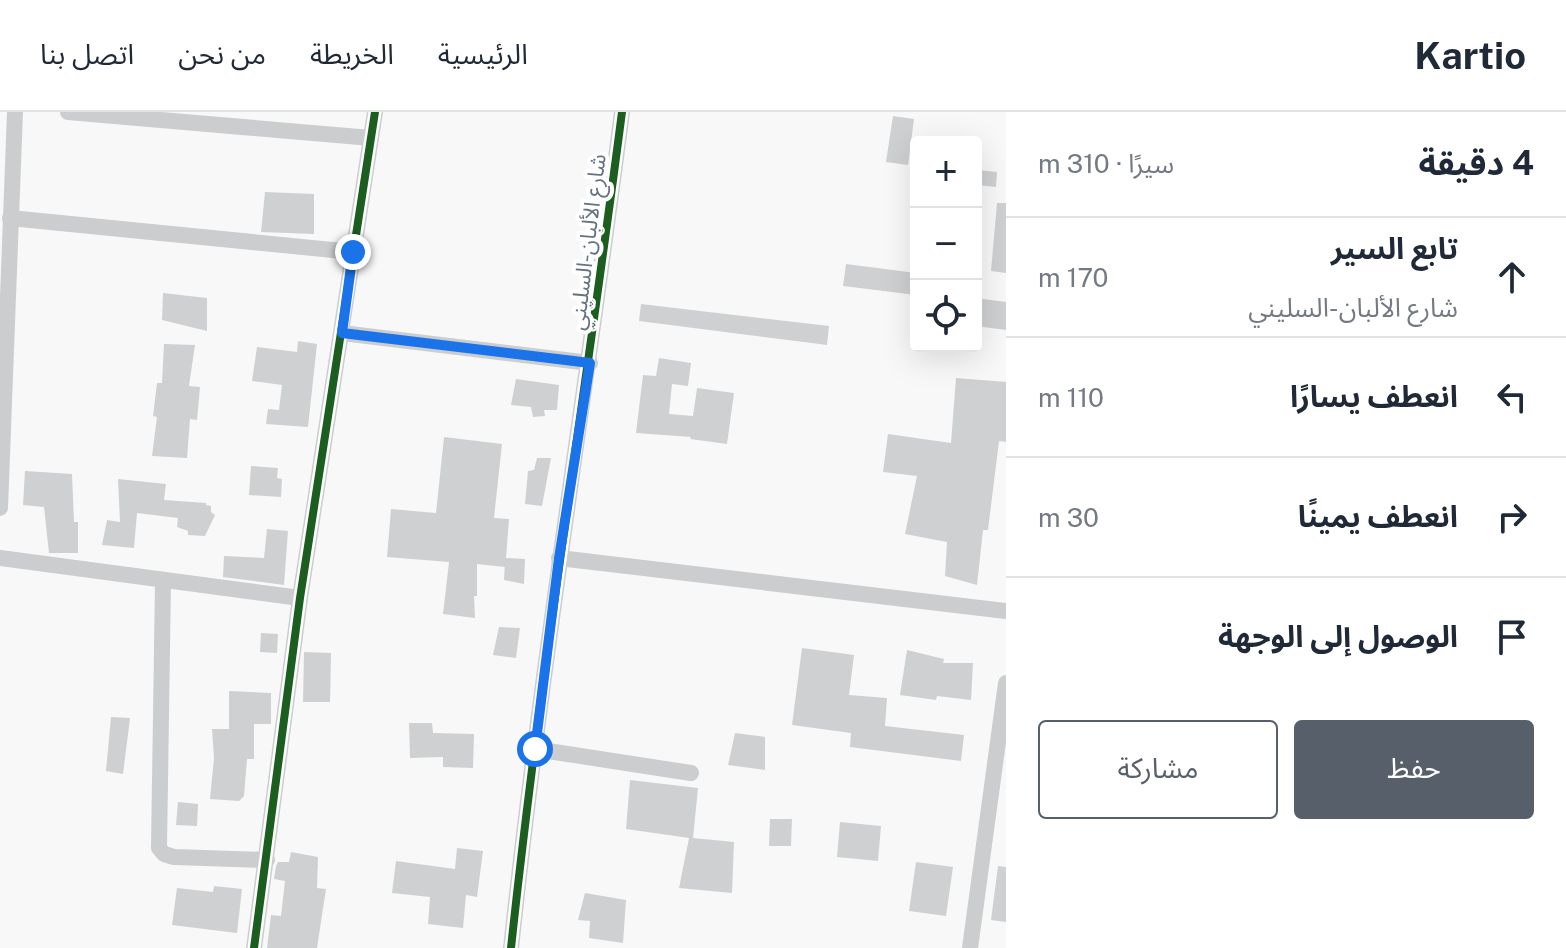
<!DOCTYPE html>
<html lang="ar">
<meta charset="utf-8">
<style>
:root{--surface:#fff;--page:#f6f6f7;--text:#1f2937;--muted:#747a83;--line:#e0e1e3;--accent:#565f6a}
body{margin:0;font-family:"Public Sans","Noto Sans Arabic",sans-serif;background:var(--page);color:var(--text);direction:rtl}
.controls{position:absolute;right:24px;top:24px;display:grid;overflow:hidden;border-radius:8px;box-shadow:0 8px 32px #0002}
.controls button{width:72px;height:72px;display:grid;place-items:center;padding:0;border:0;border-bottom:2px solid var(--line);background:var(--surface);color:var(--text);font:40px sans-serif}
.stop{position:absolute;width:24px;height:24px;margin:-18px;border:6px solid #1a73e8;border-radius:50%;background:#fff}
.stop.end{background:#1a73e8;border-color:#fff;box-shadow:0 2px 8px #0008}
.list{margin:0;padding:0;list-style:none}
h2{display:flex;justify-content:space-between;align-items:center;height:104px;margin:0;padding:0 32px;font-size:34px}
h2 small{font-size:26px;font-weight:400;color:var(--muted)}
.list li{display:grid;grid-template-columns:52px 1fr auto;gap:24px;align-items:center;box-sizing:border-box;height:120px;padding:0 32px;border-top:2px solid var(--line)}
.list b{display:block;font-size:30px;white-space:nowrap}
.list p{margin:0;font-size:26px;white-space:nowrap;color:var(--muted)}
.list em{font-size:26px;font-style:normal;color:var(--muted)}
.actions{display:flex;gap:16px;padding:24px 32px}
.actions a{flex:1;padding:18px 0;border:2px solid var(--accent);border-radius:8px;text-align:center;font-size:28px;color:var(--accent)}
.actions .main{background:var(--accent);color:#fff}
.icon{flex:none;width:44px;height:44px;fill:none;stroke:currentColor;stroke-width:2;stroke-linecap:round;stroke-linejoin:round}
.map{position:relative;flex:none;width:1006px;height:836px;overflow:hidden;direction:ltr}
header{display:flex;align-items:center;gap:48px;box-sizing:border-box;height:112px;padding:0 40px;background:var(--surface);border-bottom:2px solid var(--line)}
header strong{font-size:38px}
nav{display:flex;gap:44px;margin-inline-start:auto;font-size:28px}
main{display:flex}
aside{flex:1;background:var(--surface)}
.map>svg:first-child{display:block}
.building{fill:#cfd0d1}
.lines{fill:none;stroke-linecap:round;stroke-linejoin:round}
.street{stroke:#cbcdce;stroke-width:16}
.cycleway-casing{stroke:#fff;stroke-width:13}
.cycleway{stroke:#1b5e20;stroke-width:8}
.route{stroke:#1a73e8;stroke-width:10}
.labels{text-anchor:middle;stroke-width:8;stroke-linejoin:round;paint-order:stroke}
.street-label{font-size:22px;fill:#66747f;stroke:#fff}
</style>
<header>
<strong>Kartio</strong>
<nav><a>الرئيسية</a><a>الخريطة</a><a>من نحن</a><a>اتصل بنا</a></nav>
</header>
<main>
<aside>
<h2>4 دقيقة<small>سيرًا · 310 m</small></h2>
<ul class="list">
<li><svg class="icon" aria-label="ahead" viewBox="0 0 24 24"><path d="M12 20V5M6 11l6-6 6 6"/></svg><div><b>تابع السير</b><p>شارع الألبان-السليني</p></div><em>170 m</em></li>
<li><svg class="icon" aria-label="left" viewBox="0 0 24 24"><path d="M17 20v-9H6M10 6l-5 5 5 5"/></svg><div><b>انعطف يسارًا</b></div><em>110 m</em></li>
<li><svg class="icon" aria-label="right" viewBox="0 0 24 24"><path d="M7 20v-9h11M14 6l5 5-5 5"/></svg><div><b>انعطف يمينًا</b></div><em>30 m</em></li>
<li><svg class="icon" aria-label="arrive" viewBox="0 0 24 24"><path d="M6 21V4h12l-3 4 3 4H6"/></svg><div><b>الوصول إلى الوجهة</b></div></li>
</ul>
<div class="actions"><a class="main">حفظ</a><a>مشاركة</a></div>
</aside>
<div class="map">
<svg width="1006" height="836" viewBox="0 0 1006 836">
<rect width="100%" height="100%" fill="#f8f8f8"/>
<g class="building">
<path d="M 893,4 L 914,7 L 908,53 L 886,50 Z"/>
<path d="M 978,58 L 997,60 L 996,75 L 977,73 Z"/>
<path d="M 265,80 L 314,82 L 314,122 L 261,120 Z"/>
<path d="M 997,91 L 1006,91 L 1006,161 L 991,159 Z"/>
<path d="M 846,152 L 916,161 L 916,183 L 843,174 Z"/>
<path d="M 163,181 L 207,186 L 207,219 L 162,208 Z"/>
<path d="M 976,186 L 1006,190 L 1006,218 L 976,214 Z"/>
<path d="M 641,192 L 829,214 L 827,233 L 639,209 Z"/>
<path d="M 298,229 L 317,232 L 308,315 L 266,312 L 268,297 L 279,298 L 282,273 L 252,269 L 257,235 L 297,240 Z"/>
<path d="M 164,232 L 195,233 L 189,274 L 200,275 L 197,308 L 190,307 L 187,346 L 152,344 L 157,305 L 153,304 L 157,271 L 162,271 Z"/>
<path d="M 659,246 L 691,251 L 688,274 L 672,272 L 669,302 L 693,304 L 697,276 L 734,281 L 727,332 L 690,327 L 691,325 L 636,321 L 643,263 L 656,264 Z"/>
<path d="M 956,266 L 1006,270 L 1006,330 L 999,329 L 988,418 L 983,418 L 977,473 L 945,464 L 947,430 L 905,422 L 917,364 L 883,360 L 888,322 L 951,331 Z"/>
<path d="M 516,267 L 559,273 L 557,298 L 544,298 L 545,304 L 533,305 L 531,295 L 511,293 Z"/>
<path d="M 444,325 L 502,332 L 494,406 L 509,407 L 506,446 L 525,447 L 524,472 L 504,468 L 505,448 L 505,455 L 477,452 L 477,484 L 474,484 L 475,506 L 443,502 L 449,450 L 387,445 L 391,397 L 436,401 Z"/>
<path d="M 537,346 L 551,346 L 542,394 L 525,392 L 528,359 L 534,358 Z"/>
<path d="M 251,354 L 278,356 L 277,366 L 282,367 L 281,385 L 249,383 Z"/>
<path d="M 25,359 L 72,362 L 74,410 L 78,410 L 78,441 L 49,441 L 44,395 L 23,393 Z"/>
<path d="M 118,367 L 166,372 L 164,388 L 206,391 L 206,393 L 211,394 L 211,400 L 215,403 L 205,424 L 188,423 L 188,419 L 177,415 L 178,406 L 137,401 L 134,436 L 102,433 L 107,408 L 120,410 Z"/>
<path d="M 267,417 L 288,419 L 284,473 L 223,465 L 224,444 L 264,446 Z"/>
<path d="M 499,515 L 520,516 L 516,546 L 493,543 Z"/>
<path d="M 261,521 L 278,522 L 277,541 L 260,540 Z"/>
<path d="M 802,536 L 854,543 L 849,583 L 887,586 L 885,614 L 964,623 L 961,649 L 850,635 L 851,621 L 792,613 Z"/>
<path d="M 907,538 L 944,547 L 943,551 L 973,551 L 971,588 L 937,584 L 936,588 L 900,583 Z"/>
<path d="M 304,540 L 331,541 L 330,590 L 303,590 Z"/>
<path d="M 229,579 L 271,581 L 271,612 L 254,612 L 254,647 L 247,647 L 244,684 L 239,689 L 210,687 L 214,646 L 212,617 L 229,617 Z"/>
<path d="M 111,605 L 130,606 L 123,662 L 106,659 Z"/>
<path d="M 409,611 L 432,611 L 433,621 L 474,622 L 473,656 L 443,655 L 443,645 L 410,646 Z"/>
<path d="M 735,621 L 765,625 L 765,658 L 728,653 Z"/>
<path d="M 630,668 L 698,676 L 693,726 L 734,730 L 732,781 L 679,776 L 689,726 L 626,717 Z"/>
<path d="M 178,690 L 198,692 L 197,714 L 176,713 Z"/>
<path d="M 770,707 L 792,707 L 791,734 L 769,734 Z"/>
<path d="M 840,710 L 881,714 L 878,749 L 837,745 Z"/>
<path d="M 457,736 L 483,739 L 477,785 L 466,783 L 463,816 L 428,812 L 430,785 L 392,781 L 396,749 L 455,757 Z"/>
<path d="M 291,740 L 318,745 L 317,776 L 326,777 L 317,836 L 267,836 L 271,803 L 281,804 L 285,769 L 274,767 L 276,754 L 278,750 L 289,750 Z"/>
<path d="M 916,750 L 953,755 L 946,804 L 909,799 Z"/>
<path d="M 998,754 L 1006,755 L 1006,810 L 991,808 Z"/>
<path d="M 214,774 L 242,777 L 237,821 L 172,813 L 177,776 L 213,780 Z"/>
<path d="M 585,781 L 626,788 L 623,831 L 589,826 L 590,809 L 578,808 Z"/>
</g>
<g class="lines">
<g class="street">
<path d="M 68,0 L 371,26"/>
<path d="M 10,106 L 353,140"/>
<path d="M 342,221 L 590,251"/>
<path d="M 0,396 L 15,0"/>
<path d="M 0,446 L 300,486"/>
<path d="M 559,446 L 1006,499"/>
<path d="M 163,469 L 159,736 L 164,742 L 174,745 L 267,748"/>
<path d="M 535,637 L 691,661"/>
<path d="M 254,836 L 300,486 L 375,0"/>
<path d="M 511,836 C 541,556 586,279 622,0"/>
<path d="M 970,836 L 1006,571"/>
</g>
<defs>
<g id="cycleway">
<path d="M 254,836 L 300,486 L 375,0"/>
<path d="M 511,836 C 541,556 586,279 622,0"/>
</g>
</defs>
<use href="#cycleway" class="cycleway-casing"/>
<use href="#cycleway" class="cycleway"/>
</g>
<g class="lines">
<path class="route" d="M 353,140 L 342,221 L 590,251 L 559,446 L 535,637"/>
</g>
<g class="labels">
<g class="street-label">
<text transform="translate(587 130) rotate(-83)" y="8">شارع الألبان-السليني</text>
</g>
</g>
</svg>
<div class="controls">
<button>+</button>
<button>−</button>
<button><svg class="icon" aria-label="locate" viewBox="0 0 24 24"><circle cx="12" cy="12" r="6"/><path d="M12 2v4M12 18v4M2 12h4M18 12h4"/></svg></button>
</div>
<div class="stop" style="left:535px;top:637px"></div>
<div class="stop end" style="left:353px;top:140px"></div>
</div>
</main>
